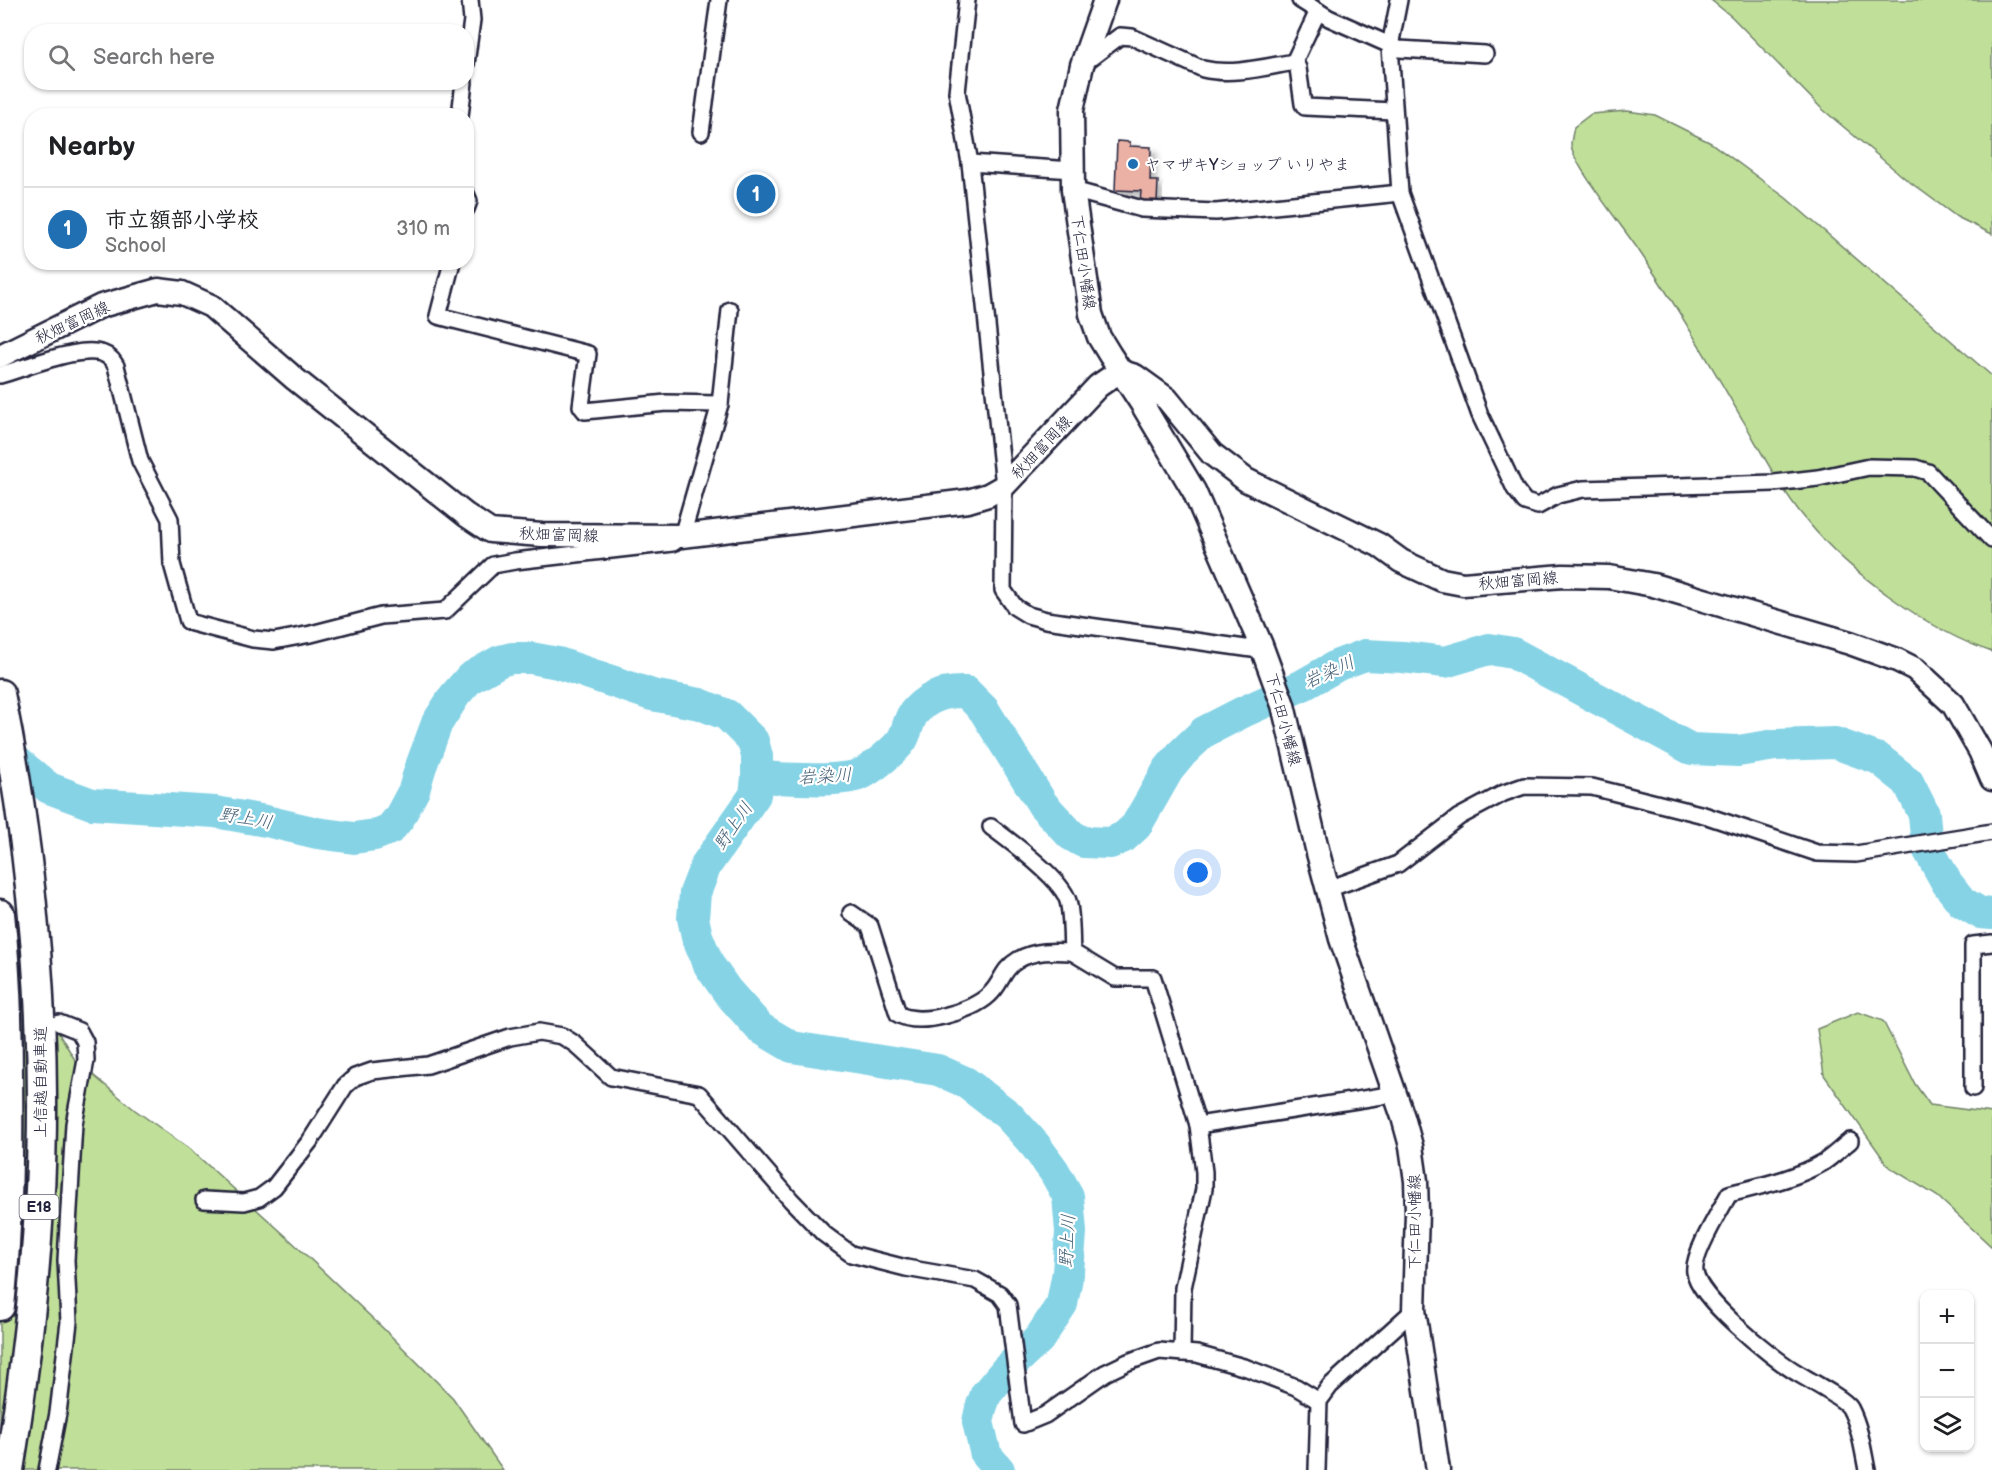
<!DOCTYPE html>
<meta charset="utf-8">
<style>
:root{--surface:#fff;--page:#f2f2f2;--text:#202124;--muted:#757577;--line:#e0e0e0;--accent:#1f6fb2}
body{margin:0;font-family:"Balsamiq Sans","Klee One",sans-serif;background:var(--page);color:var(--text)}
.controls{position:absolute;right:18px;bottom:18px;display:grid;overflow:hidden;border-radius:12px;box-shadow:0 2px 4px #0004}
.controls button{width:54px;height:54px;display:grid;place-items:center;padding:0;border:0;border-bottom:2px solid var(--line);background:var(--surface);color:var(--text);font:30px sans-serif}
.you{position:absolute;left:1198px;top:873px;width:21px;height:21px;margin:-15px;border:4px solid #fff;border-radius:50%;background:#1a73e8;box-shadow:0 0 0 9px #1a73e833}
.badge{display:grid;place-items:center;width:39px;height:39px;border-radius:50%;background:var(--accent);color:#fff;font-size:20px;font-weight:700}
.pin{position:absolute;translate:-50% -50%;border:3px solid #fff;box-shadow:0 2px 6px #0006}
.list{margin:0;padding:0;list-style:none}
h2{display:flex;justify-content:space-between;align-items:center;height:78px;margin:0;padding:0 24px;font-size:26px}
h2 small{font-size:20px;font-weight:400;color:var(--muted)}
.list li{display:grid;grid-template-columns:39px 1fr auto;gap:18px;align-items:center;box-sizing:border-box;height:84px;padding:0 24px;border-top:2px solid var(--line)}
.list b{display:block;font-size:22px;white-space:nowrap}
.list p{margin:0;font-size:20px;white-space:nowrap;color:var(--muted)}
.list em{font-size:20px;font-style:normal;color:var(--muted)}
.icon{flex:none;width:33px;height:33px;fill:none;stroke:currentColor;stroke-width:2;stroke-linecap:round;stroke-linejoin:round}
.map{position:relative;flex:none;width:1992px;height:1470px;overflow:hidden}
.search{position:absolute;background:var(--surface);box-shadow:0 2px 4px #0004;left:24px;top:24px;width:450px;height:66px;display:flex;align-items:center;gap:15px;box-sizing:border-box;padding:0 21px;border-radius:24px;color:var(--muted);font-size:22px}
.panel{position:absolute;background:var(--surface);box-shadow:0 2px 4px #0004;left:24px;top:108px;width:450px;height:162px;border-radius:24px}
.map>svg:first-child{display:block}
.green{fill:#c0e099;stroke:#71816a;stroke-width:1.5}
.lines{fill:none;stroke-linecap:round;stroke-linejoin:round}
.river{stroke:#86d3e5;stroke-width:32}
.building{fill:#ebb1a5;stroke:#22223b;stroke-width:1.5;filter:url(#shadow)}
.street-casing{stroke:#22223b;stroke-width:20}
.secondary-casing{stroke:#22223b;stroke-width:27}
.highway-casing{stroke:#22223b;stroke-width:33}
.street{stroke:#fff;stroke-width:15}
.secondary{stroke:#fff;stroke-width:22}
.highway{stroke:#fff;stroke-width:28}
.poi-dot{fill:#1f6fb2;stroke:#fff;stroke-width:2}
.labels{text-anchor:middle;stroke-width:4.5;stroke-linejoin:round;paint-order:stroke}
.shield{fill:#fff;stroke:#646476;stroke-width:1.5}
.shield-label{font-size:15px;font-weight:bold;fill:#22223b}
.poi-label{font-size:16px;fill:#22223b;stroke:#fff;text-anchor:start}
.street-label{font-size:16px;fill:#22223b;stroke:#fff}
.water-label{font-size:18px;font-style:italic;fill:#456076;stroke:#fff}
</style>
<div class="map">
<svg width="1992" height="1470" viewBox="0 0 1992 1470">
<defs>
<filter id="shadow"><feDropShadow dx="5.5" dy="5.5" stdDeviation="3" flood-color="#0004"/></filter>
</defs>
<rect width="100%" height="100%" fill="#fff"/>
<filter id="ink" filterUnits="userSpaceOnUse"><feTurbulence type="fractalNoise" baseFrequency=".0167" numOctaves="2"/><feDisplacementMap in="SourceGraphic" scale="12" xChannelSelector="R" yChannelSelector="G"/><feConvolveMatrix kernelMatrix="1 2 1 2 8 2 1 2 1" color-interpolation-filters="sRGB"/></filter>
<g filter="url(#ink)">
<g class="green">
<path d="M 1711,0 L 1992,0 L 1992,234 L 1957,217 L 1907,180 L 1821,108 L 1732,17 Z"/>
<path d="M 1627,111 L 1655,115 L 1711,143 L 1786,198 L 1992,376 L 1992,652 C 1929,631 1850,573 1808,522 C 1783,493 1763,455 1744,422 C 1710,364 1676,304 1637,248 C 1625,230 1571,162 1571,145 C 1571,140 1573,133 1574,127 L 1591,114 Z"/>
<path d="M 0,955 L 28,965 L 54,1025 L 75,1060 L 135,1110 L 191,1150 L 288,1238 L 388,1333 L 453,1398 L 503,1470 L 0,1470 Z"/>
<path d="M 1858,1012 L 1883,1021 L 1915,1084 L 1930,1105 L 1992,1113 L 1992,1247 L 1937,1196 L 1889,1167 L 1824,1075 L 1817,1029 Z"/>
</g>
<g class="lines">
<g class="river">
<path d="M 0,748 L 49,788 L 92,804 L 215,812 L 266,821 L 317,833 L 354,838 L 375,835 L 390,829 L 399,818 L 414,790 L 420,769 L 437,723 L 455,695 L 470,678 L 500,661 L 512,658 L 531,658 L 558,663 L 652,695 L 700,704 L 727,715 L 753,741 L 757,756 L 757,777 L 755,795 L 706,865 L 695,893 L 693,918 L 697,936 L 709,965 L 727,991 L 760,1028 L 792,1047 L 938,1070 L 965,1082 L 1008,1115 L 1035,1145 L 1054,1171 L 1068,1196 L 1071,1232 L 1068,1272 L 1062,1304 L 1039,1339 L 1006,1370 L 986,1394 L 981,1408 L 978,1422 L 986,1455 L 999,1470"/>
<path d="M 757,777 C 783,778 842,784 863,773 C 874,767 895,750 902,740 C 907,732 908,722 913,714 C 926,697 945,691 966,692 L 984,710 L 1043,805 L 1071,835 L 1083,842 L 1110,843 L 1124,837 L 1136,826 L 1168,770 L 1182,753 L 1204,732 L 1243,712 L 1303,685 L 1338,665 L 1365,655 L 1403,657 L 1445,662 L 1489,649 L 1513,653 L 1691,749 L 1738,751 L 1775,745 L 1835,743 L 1879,759 L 1908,782 L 1924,814 L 1927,847 L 1947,883 L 1962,902 L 1980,913 L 1992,914"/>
</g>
</g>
<path class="building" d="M 1117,141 L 1130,142 L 1130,146 L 1151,147 L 1150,181 L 1158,181 L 1157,203 L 1140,202 L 1141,191 L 1115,190 Z"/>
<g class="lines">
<defs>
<g id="street">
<path d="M 967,0 L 957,92 L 970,163 L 1004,486 L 1003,590 L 1015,607 L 1028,615 L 1046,620 L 1252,649 L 1261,645"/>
<path d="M 1300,0 L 1329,18 L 1399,49 L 1485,54"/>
<path d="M 1399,0 L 1390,46 L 1400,193 L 1480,415 L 1515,489 L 1525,502 L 1538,506 L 1558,495 L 1583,489 L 1774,483 L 1818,478 L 1869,467 L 1915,468 L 1928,472 L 1992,540"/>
<path d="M 1294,62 L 1318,11"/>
<path d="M 1084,63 L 1120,36 L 1132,37 L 1203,69 C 1232,76 1265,67 1294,62 L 1298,68 L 1303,104 L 1305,107 L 1394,111"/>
<path d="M 466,64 L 472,20 L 470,0"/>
<path d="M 460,116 L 464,82"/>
<path d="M 701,132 L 719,0"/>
<path d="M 970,163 L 1073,170"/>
<path d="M 1073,190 L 1142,209 L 1216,212 L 1400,193"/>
<path d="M 466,194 L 469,201 L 466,209"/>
<path d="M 452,262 L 438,316 L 588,354 L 581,406 L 585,411 L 666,403 L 720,404"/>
<path d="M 0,375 C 24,369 91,339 110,358 C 113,360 114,363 116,366 L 140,461 L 170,519 L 172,564 L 188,621 L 192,623 L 253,639 L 274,641 L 311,634 L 381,616 L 445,611 L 493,565 L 515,561 L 673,543 L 682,536 L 720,404 L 730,310"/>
<path d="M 991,827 C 1010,841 1062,879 1068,901 C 1072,916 1071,936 1072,952 L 1115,978 L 1153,978 L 1198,1125 L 1395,1094"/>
<path d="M 1328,889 L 1398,864 L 1459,817 L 1504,793 L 1524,786 L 1592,787 L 1704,815 L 1817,853 L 1856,854 L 1992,832"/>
<path d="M 851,913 L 870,926 L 898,1014 C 919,1027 971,1012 989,995 C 1002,984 1001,970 1018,960 C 1034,950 1054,951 1072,952"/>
<path d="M 1973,1088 L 1973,945 L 1992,943"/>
<path d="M 1850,1141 C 1841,1148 1833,1156 1824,1162 C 1795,1179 1760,1186 1729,1194 C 1720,1211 1692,1255 1695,1272 C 1698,1298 1771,1357 1794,1371 C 1805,1378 1845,1399 1850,1408 C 1860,1427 1863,1450 1867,1470"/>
<path d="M 204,1200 L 244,1202 L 259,1198 L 274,1187 L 310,1141 L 345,1086 L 355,1077 L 372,1071 L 428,1065 L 510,1037 L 539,1032 L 562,1036 L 575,1044 L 611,1077 L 699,1094 L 791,1200 L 824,1234 L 851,1254 L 906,1268 L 975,1280 L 1000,1294 L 1008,1305 L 1023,1424 L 1045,1415 L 1105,1373 L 1128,1362 L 1159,1351 L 1197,1354 L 1247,1368 L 1296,1387 L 1319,1401"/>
<path d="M 1182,1353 L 1183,1288 L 1204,1189 L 1204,1172 L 1198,1125"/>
<path d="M 47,1470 L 58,1413 L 69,1322 L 66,1260 L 74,1124 L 86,1060 L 85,1042 L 79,1031 L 59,1023"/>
<path d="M 1317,1470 L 1319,1401 L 1330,1386 L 1414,1310"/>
</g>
<g id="secondary">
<path d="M 1105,0 L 1082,65 L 1072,110 L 1073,190 L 1091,314 L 1099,337 L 1110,355 L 1142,404 L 1194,491 L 1261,645 L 1283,705 L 1318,853 L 1341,939 L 1403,1117 L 1411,1146 L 1416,1181 L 1417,1212 L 1414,1310 L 1438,1470"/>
<path d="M 0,356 L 101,306 L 158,290 L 182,293 L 211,306 L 295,379 L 466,515 L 490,531 L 542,535 L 682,536 L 968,501 L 988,495 L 1004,486 L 1098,386 L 1120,371"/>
<path d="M 1122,372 L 1135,376 L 1167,399 L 1212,454 L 1246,480 L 1379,545 L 1401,561 L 1442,580 L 1463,584 L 1563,576 L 1609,577 L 1653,585 L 1850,643 L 1897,660 L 1915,669 L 1953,704 L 1980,751 L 1992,779"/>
</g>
<g id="highway">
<path d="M 0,694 C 34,860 49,1040 39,1209 C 34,1296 23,1383 9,1470"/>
<path d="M 0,914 C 6,968 8,1023 8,1078 C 9,1154 8,1231 0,1306"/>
</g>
</defs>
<use href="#street" class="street-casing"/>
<use href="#secondary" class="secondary-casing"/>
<use href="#highway" class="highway-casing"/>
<use href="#street" class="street"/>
<use href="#secondary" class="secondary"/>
<use href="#highway" class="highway"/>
</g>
</g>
<circle class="poi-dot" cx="1133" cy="164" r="6"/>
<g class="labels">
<rect class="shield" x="19.5" y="1195" width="39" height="24" rx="4.5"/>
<g class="shield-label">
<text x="39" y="1212">E18</text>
</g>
<g class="poi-label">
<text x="1145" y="170">ヤマザキYショップ いりやま</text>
</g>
<g class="street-label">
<text transform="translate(1084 262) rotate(82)" y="6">下仁田小幡線</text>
<text transform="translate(72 322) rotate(-25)" y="6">秋畑富岡線</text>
<text transform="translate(1041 447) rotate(-47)" y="6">秋畑富岡線</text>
<text transform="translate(559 534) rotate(2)" y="6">秋畑富岡線</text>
<text transform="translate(1518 580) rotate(-5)" y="6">秋畑富岡線</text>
<text transform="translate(1284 719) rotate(75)" y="6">下仁田小幡線</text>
<text transform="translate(40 1082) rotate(-90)" y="6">上信越自動車道</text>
<text transform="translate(1414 1222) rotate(-90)" y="6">下仁田小幡線</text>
</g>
<g class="water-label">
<text transform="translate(1329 672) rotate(-25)" y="6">岩染川</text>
<text transform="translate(825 776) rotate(-3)" y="6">岩染川</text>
<text transform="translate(246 818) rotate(10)" y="6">野上川</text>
<text transform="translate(733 826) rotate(-55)" y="6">野上川</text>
<text transform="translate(1067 1241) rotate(-87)" y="6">野上川</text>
</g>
</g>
</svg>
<div class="controls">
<button>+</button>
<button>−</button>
<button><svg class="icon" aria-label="layers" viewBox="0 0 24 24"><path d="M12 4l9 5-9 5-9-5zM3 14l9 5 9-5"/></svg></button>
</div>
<div class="you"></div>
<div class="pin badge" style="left:756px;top:194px">1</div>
<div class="search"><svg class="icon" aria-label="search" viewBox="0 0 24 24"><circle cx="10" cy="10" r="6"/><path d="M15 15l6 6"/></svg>Search here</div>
<section class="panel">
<h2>Nearby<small></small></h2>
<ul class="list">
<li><span class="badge">1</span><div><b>市立額部小学校</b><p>School</p></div><em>310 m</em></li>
</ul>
</section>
</div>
